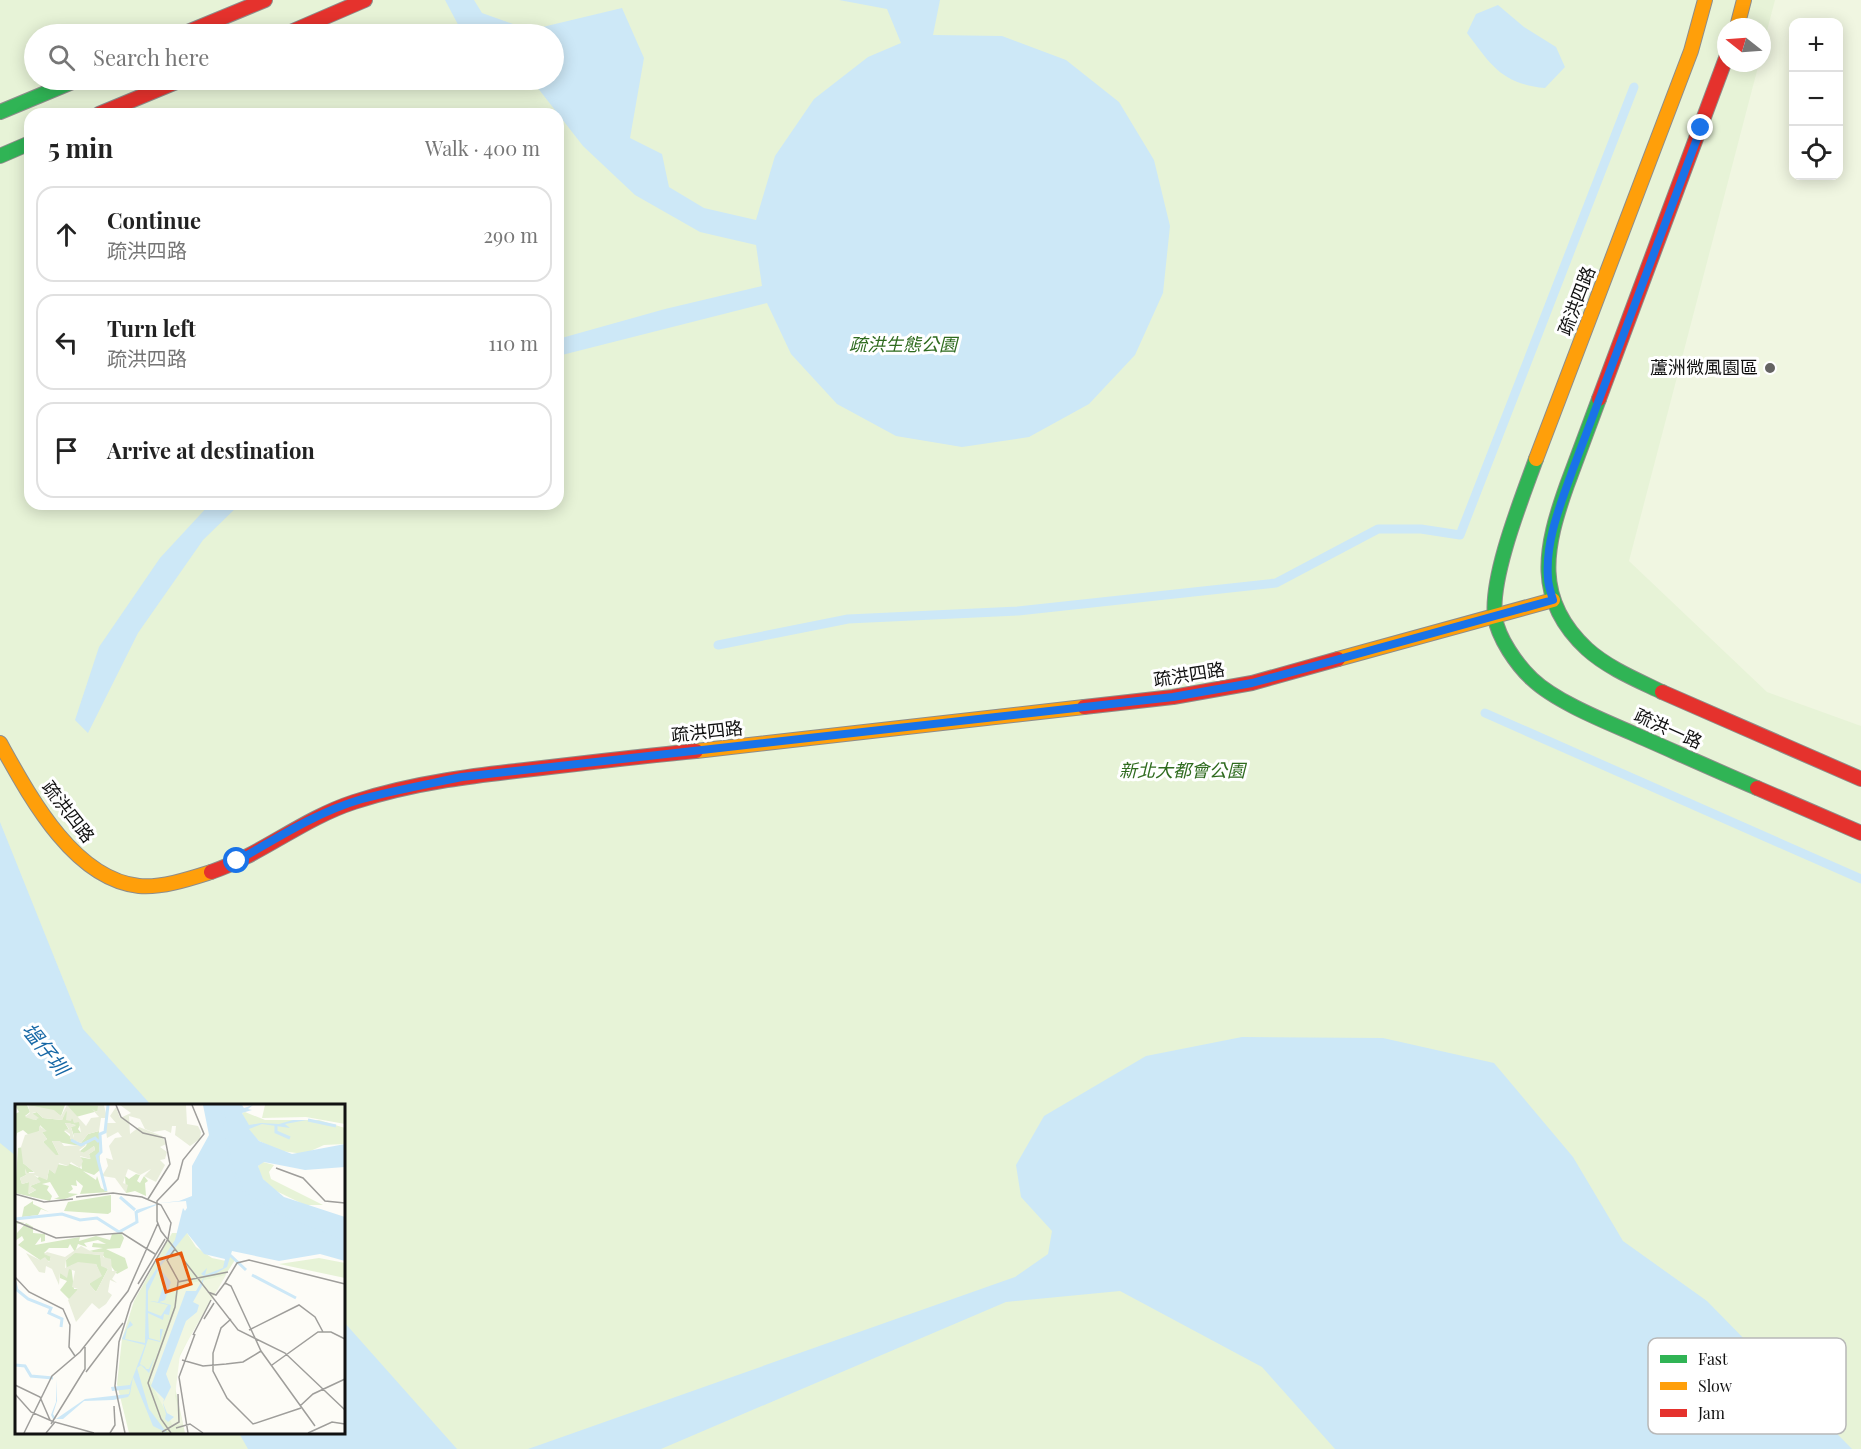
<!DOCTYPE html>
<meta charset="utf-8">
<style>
:root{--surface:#fff;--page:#f2f2f2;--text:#222;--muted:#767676;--line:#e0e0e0}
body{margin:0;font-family:"Playfair Display","Noto Sans TC",serif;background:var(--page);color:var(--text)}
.controls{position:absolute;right:18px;top:18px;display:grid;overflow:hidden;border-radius:12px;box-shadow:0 3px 15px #0003}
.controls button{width:54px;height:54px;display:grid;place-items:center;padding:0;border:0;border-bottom:2px solid var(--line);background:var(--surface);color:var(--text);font:30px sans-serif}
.compass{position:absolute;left:1717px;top:18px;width:54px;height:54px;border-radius:50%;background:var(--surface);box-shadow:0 3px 15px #0003;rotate:287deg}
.stop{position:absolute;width:18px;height:18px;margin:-14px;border:4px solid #1a73e8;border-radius:50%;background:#fff}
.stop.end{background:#1a73e8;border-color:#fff;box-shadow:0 2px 6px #0008}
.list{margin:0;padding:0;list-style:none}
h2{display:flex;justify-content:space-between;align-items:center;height:78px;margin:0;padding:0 24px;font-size:26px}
h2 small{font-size:20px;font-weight:400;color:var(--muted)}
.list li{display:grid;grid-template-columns:39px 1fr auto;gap:18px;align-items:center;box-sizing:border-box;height:96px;margin:0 12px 12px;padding:0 12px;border:2px solid var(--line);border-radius:18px}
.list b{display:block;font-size:22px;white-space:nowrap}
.list p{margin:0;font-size:20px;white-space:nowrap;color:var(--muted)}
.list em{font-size:20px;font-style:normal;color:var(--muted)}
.icon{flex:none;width:33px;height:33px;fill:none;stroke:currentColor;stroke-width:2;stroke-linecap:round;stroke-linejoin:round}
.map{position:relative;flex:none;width:1861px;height:1449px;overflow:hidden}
.search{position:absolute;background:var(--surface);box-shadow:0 3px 15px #0003;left:24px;top:24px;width:540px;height:66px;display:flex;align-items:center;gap:15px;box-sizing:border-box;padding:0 21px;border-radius:33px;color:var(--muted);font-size:22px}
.panel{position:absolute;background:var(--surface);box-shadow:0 3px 15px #0003;left:24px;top:108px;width:540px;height:402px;border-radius:18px}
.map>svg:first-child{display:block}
.green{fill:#e7f3d7;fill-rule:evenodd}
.pitch{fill:#f0f6e1;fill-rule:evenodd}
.water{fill:#cde8f7}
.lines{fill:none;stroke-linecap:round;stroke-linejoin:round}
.stream{stroke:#cde8f7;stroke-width:9}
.fast-casing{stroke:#8e8d8b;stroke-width:16}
.slow-casing{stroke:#8e8d8b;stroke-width:16}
.jam-casing{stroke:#8e8d8b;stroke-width:16}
.fast{stroke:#30b455;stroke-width:14}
.slow{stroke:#ff9f0a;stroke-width:14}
.jam{stroke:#e5322d;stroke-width:14}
.route{stroke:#1a73e8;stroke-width:8}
.poi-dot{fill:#646362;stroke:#fff;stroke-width:2}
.labels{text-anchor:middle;stroke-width:6;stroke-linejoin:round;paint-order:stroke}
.street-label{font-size:18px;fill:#111;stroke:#fff}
.park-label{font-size:18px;font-style:italic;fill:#2f6b1f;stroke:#fff}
.poi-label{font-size:18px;fill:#111;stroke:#fff;text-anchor:end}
.water-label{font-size:20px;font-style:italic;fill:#1768a6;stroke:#fff}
.inset-river{fill:none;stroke:#cde8f7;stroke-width:3}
.inset-road{fill:none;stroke:#9f9e9b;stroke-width:1.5}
.view{fill:#e8590c;fill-opacity:0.15;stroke:#e8590c;stroke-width:3}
.inset-edge{fill:none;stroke:#111;stroke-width:3}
.key{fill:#fff;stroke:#b8b8b8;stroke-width:1.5}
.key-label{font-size:16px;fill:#111}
</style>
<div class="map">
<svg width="1861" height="1449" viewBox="0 0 1861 1449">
<rect width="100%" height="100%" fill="#fdfcf7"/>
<path class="green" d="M 0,0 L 1861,0 L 1861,1449 L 0,1449 ZM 1794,22 L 1838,22 L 1838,176 L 1794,176 ZM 1726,27 L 1762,27 L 1762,63 L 1726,63 ZM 34,34 L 554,34 L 554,80 L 34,80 ZM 30,114 L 558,114 L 558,504 L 30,504 ZM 16,1106 L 344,1106 L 344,1432 L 16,1432 Z"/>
<path class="pitch" d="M 1775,0 L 1861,0 L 1861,726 L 1767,692 L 1629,561 L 1759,63 L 1762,63 L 1762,50 ZM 1794,22 L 1838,22 L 1838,176 L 1794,176 Z"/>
<g class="water">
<path d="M 445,0 L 474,0 L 482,13 L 530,30 L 622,8 L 644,58 L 630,138 L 662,154 L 669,187 L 704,208 L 756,220 L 775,156 L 814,99 L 868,57 L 901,43 L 887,9 L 839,0 L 940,0 L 933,35 L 1002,36 L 1066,60 L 1119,102 L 1154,160 L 1170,226 L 1163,293 L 1135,355 L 1089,404 L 1029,437 L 962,447 L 896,436 L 837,404 L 791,354 L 767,303 L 558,356 L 558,339 L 665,309 L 762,286 L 756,245 L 700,232 L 635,195 L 583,146 L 537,87 L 524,80 L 554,80 L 554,34 L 463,34 Z"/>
<path d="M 1498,5 L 1524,27 L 1556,47 L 1565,67 L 1545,88 C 1502,84 1491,65 1467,33 L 1476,14 Z"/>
<path d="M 210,504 L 240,504 L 203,540 L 138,633 L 88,733 L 75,720 L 99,647 L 160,558 Z"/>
<path d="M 0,822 L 83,1029 L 151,1105 L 16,1106 L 16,1156 L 0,1143 Z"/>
<path d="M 1242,1037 L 1383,1038 L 1494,1063 L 1573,1157 L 1623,1241 L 1707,1301 L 1852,1449 L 1335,1449 L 1262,1367 L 1120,1291 L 1006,1302 L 661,1449 L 528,1449 L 1015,1277 L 1048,1254 L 1052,1231 L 1021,1197 L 1016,1165 L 1044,1116 L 1146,1056 Z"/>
<path d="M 344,1322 L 457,1449 L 248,1449 L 239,1433 L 344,1432 Z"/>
</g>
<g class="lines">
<g class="stream">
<path d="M 718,645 L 848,619 L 1018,611 L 1276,583 L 1378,529 L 1421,529 L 1460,535 L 1634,87"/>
<path d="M 1485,713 L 1861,879"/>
</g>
<defs>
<g id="fast">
<path d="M 0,112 L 77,80"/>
<path d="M 0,156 L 30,143"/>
<path d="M 1599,399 C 1588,428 1578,456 1567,485 C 1545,547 1533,599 1587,649 C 1608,668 1637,680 1662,692"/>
<path d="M 1536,459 C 1522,498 1490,577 1495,617 C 1498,638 1517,665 1532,679 C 1555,701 1602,720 1632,733 C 1673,751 1715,770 1757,788"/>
</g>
<g id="slow">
<path d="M 1737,27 L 1744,0"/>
<path d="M 1536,459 L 1691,51 L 1705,0"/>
<path d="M 1338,659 L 1553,600"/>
<path d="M 0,743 C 29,795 73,879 139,886 C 162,888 189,879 211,872"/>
<path d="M 696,751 L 1084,707"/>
</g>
<g id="jam">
<path d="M 183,34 L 265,0"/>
<path d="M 286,34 L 365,0"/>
<path d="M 99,114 L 181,80"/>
<path d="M 1599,399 L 1726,58"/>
<path d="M 1662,692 L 1861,779"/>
<path d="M 1084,707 L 1173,697 L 1252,683 L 1338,659"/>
<path d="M 1757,788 L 1861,833"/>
<path d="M 211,872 C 261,855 302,819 354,802 C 415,782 478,775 542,768 C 593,762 644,756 696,751"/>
</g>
</defs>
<use href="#fast" class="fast-casing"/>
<use href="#slow" class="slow-casing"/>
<use href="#jam" class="jam-casing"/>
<use href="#fast" class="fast"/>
<use href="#slow" class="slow"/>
<use href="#jam" class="jam"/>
</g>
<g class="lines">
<path class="route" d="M 237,861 C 277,838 317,812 362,799 C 395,790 429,784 462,777 L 1173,697 L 1252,683 L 1553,600 C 1551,593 1548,585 1548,578 C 1545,541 1561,503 1573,469 L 1701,128"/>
</g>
<circle class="poi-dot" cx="1770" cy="368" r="6"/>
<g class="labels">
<g class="street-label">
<text transform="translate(1577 301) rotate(-69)" y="6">疏洪四路</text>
<text transform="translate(1189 675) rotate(-9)" y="6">疏洪四路</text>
<text transform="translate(1668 729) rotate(24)" y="6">疏洪一路</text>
<text transform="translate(707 732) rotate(-6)" y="6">疏洪四路</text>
<text transform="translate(68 812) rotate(52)" y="6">疏洪四路</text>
</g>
<g class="park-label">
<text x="903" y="351">疏洪生態公園</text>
<text x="1182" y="777">新北大都會公園</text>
</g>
<g class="poi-label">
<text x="1758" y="374">蘆洲微風園區</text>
</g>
<g class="water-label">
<text transform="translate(45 1049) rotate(51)" y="7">塭仔圳</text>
</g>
</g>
<g transform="translate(15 1104)">
<rect width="330" height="330" fill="#fdfcf7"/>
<path d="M 250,1 L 330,1 L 330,20 L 291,13 L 247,14 ZM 230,8 L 250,16 L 304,16 L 330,24 L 330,40 L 309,41 L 289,50 L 266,47 L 244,37 L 235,28 L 227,9 ZM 248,58 L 259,61 L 254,68 L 256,75 L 308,101 L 290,101 L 257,85 L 245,72 L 243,62 ZM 157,129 L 172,129 L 181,143 L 197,154 L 211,157 L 215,152 L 220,156 L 189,204 L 163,256 L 160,283 L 170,329 L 114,329 L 102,280 L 107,235 L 119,197 ZM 304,154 L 330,159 L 330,174 L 264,160 Z" fill="#e7f3d7"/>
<path d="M 0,1 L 50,1 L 46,12 L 39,7 L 12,1 L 15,8 L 10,12 L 22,16 L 16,10 L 22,8 L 28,14 L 47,16 L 51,5 L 54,14 L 51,16 L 57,14 L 66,19 L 63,25 L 66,29 L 60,29 L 60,35 L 56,23 L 61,21 L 50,19 L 54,26 L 49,27 L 61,38 L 66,39 L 73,30 L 84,27 L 85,66 L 79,71 L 68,67 L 81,76 L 82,72 L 86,84 L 93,88 L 65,90 L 68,82 L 61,76 L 62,82 L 56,81 L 58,85 L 53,89 L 63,90 L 50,95 L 39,95 L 44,93 L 35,78 L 27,80 L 34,82 L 32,86 L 37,92 L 35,97 L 0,89 L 3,44 L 8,43 L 8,59 L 19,68 L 14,68 L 12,73 L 12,71 L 10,65 L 11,71 L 5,74 L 7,80 L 14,78 L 14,90 L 21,86 L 15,82 L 25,78 L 19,71 L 23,74 L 26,69 L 32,76 L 34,65 L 39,69 L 42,60 L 52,62 L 51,58 L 67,65 L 65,53 L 75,55 L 74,50 L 80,46 L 79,42 L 70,49 L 64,48 L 71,42 L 73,36 L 65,42 L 37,37 L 44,51 L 40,51 L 28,38 L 32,35 L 27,28 L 31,27 L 25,21 L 26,26 L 15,32 L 8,26 L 2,29 L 0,37 L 0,10 L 4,8 ZM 52,1 L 83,1 L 83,7 L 61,13 ZM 121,70 L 125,71 L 122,77 L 125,79 L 129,72 L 133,77 L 130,79 L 131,92 L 120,87 L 111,89 L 110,72 L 114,75 ZM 96,91 L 96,108 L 93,110 L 49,107 L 53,98 ZM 18,97 L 18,100 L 34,108 L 26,105 L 23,111 L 7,113 L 9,103 ZM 0,117 L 10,119 L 2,120 L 2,129 L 11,119 L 18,123 L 18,129 L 30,130 L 30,137 L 26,138 L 26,133 L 20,141 L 65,133 L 64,137 L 81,132 L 95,136 L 97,130 L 106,129 L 109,134 L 105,144 L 91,145 L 110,154 L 113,164 L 102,170 L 87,150 L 74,147 L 88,144 L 77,143 L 78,139 L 91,140 L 83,136 L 69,139 L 72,143 L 63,140 L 60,148 L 55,140 L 53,144 L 34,144 L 29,149 L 36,152 L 35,157 L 25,156 L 3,141 L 9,136 L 7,132 L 0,137 ZM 60,148 L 85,151 L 88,162 L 93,165 L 81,188 L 74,180 L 85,170 L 81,160 L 56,161 L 59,185 L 63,185 L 56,197 L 45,186 L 52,177 L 45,174 L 45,169 L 52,172 L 51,156 Z" fill="#d8eac5"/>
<path d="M 13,1 L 39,6 L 46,12 L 52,1 L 71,22 L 76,14 L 84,13 L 77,5 L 82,8 L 83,2 L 72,1 L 89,1 L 92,14 L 86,14 L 84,27 L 73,30 L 66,39 L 55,35 L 55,30 L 49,26 L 54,25 L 50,19 L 55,19 L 61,22 L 56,23 L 59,34 L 59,29 L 66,29 L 64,18 L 59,19 L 57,14 L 56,17 L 51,16 L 52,6 L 47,16 L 28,14 L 22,8 L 17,9 L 24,14 L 19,16 L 10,13 L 15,9 ZM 105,1 L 171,1 L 172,20 L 183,22 L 186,28 L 185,35 L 175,42 L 160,31 L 161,22 L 157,22 L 156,29 L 150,26 L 138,28 L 130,25 L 125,15 L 114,12 L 115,30 L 124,23 L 147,32 L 151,40 L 145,43 L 152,48 L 150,55 L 145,56 L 150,61 L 141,78 L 129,72 L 136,65 L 125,71 L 113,65 L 108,79 L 113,81 L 111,89 L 100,74 L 87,72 L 93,62 L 91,54 L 98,56 L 94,42 L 100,34 L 107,33 L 103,28 L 92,34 L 90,19 L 101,19 L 95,12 L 101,3 L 105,14 L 116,9 ZM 24,22 L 32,27 L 27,28 L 32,35 L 28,38 L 41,51 L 44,51 L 37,37 L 45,37 L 49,42 L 71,41 L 64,46 L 68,49 L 79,42 L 80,46 L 74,50 L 76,55 L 65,52 L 68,57 L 65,64 L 56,58 L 53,62 L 44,59 L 40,70 L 34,65 L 32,76 L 19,71 L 26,78 L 15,82 L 21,86 L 13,90 L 14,78 L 7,80 L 5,74 L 11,71 L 10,64 L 12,69 L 20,69 L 8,59 L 6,43 L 10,31 L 24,27 ZM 66,142 L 77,148 L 89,148 L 88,153 L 96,155 L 97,167 L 102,167 L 97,175 L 102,179 L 95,176 L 93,188 L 97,191 L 91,200 L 84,205 L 77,199 L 61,218 L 53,196 L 63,185 L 57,183 L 60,167 L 54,165 L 52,174 L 45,169 L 44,181 L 37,165 L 31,162 L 30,169 L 24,168 L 11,149 L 25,156 L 30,153 L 34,158 L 36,153 L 29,150 L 32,148 L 50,153 ZM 60,149 L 85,151 L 86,162 L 93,165 L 81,188 L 74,180 L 87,172 L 81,160 L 63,158 L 50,164 L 51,156 Z" fill="#e9eedb" fill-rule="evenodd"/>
<path d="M 211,171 L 165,250 L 160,292 L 168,320 L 158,322 L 135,277 L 161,204 L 164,182 Z" fill="#f0f6e1"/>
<path d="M 188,1 L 227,1 L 229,4 L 238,1 L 233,5 L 237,6 L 227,9 L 234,21 L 246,19 L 264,20 L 278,16 L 292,16 L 270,20 L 275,24 L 247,20 L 234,25 L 244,37 L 277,50 L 330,40 L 330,63 L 290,66 L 249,58 L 243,62 L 248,75 L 269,93 L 330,113 L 330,157 L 305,150 L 264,157 L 217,147 L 212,163 L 198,171 L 189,172 L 186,170 L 192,164 L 190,171 L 208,164 L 210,155 L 189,150 L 172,129 L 144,164 L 156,178 L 150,196 L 144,198 L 156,201 L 154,211 L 149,210 L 148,216 L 133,209 L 134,234 L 145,237 L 145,225 L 148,225 L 145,238 L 133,235 L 125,260 L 130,263 L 131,265 L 134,265 L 140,252 L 134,269 L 126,261 L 122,264 L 134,305 L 152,329 L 138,322 L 118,273 L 115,290 L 113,293 L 98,296 L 69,297 L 48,315 L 38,315 L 36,311 L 41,298 L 41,275 L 42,297 L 38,310 L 41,315 L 70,295 L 114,290 L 115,285 L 97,287 L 96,283 L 115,281 L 130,241 L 107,235 L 115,217 L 118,221 L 112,225 L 110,235 L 130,239 L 131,181 L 160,136 L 168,104 L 170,107 L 172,104 L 171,97 L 146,99 L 121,110 L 121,106 L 145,99 L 164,97 L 177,92 L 177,62 L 194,31 ZM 143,166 L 150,177 L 143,198 L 137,197 L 135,197 L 153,201 L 146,212 L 133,207 L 133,187 ZM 189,173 L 187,182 L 178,198 L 184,201 L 182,208 L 171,217 L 151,270 L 156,283 L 148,299 L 152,309 L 159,313 L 153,318 L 150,315 L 151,310 L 148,300 L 149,295 L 136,282 L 171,187 L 181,187 Z" fill="#cde8f7" fill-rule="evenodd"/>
<path class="inset-river" d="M 207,1 L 216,63 L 230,90 L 255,105 L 330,135M 293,16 L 321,22M 261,21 L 261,28 L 275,34M 56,36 L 66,41 L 80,34 L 84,38M 91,87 L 82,52 L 86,48 L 85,30 L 90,28 L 93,1M 105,93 L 120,106M 0,115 L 47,110 L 65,116 L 82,114 L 104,128 L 122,118 L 121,107M 215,151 L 231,166M 237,171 L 281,194M 0,178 L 2,186 L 13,195 L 36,204 L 34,209 L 47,215 L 46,223M 0,261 L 10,262 L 16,272 L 38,274"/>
<path class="inset-road" d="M 101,1 L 106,13 L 128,29 L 150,34 L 155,60 L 133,95M 177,1 L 189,30 L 168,56 L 163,75 L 142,97 L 142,117 L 146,127 L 223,226 L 270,249 L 330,306M 261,64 L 288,74 L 310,97 L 330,99M 0,90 L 29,98 L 58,95M 61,93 L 98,89 L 127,93 L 146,101 L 156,119 L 153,135 L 116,199 L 104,238 L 100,282 L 110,329M 0,117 L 41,134 L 107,129 L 140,150M 160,145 L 152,156 L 164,178M 0,173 L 14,188 L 48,205 L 55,221 L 54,243 L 60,252M 210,179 L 216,182 L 246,247 L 300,322M 210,179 L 222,159 L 234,156 L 330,180M 123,180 L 150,135M 193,188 L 201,191 L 210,179M 189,215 L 199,199M 216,215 L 206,224 L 198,249 L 198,267 L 212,294 L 238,320 L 286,304M 234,226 L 284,201 L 300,213 L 308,228M 178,231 L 196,196M 167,256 L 188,262 L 211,260 L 228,258 L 246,247M 257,261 L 303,228 L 316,228 L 330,235M 71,268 L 108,219M 0,281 L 25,293 L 35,316M 0,290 L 16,308 L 39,318M 285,302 L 298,290 L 330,275M 36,320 L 70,265 L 70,243M 161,324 L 175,320 L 188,329M 147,328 L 164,318 L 163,290M 9,329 L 37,272 L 65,248 L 113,187 L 143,119M 31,329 L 40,318 L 79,329M 95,329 L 100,321 L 99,302M 156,329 L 146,315 L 133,279 L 160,203 L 163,178 L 213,168M 173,329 L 164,273 L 180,230M 293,329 L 317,318 L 330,320"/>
<path class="view" d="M 166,149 L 176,180 L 151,188 L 142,156 Z"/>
<rect width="330" height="330" class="inset-edge"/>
</g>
<rect x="1648" y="1338" width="198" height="96" rx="9" class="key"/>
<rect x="1660" y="1355" width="27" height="8" fill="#30b455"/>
<rect x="1660" y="1382" width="27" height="8" fill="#ff9f0a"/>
<rect x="1660" y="1409" width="27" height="8" fill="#e5322d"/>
<g class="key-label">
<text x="1698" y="1365">Fast</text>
<text x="1698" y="1392">Slow</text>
<text x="1698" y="1419">Jam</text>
</g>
</svg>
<div class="controls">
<button>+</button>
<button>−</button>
<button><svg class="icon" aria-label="locate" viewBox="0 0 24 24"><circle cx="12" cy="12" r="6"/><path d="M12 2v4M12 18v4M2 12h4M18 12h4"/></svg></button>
</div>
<svg class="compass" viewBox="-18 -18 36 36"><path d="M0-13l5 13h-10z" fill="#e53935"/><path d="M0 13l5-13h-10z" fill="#767676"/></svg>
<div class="stop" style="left:237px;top:861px"></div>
<div class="stop end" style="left:1701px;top:128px"></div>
<div class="search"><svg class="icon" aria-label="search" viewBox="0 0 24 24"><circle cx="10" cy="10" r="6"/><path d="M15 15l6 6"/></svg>Search here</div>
<section class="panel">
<h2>5 min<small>Walk · 400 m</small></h2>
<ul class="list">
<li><svg class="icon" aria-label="ahead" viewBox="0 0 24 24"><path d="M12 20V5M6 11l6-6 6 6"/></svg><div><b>Continue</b><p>疏洪四路</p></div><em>290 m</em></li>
<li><svg class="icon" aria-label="left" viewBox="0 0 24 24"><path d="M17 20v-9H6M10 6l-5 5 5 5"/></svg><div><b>Turn left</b><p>疏洪四路</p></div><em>110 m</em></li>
<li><svg class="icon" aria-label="arrive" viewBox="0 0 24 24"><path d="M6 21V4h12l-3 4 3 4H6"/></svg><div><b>Arrive at destination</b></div></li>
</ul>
</section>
</div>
